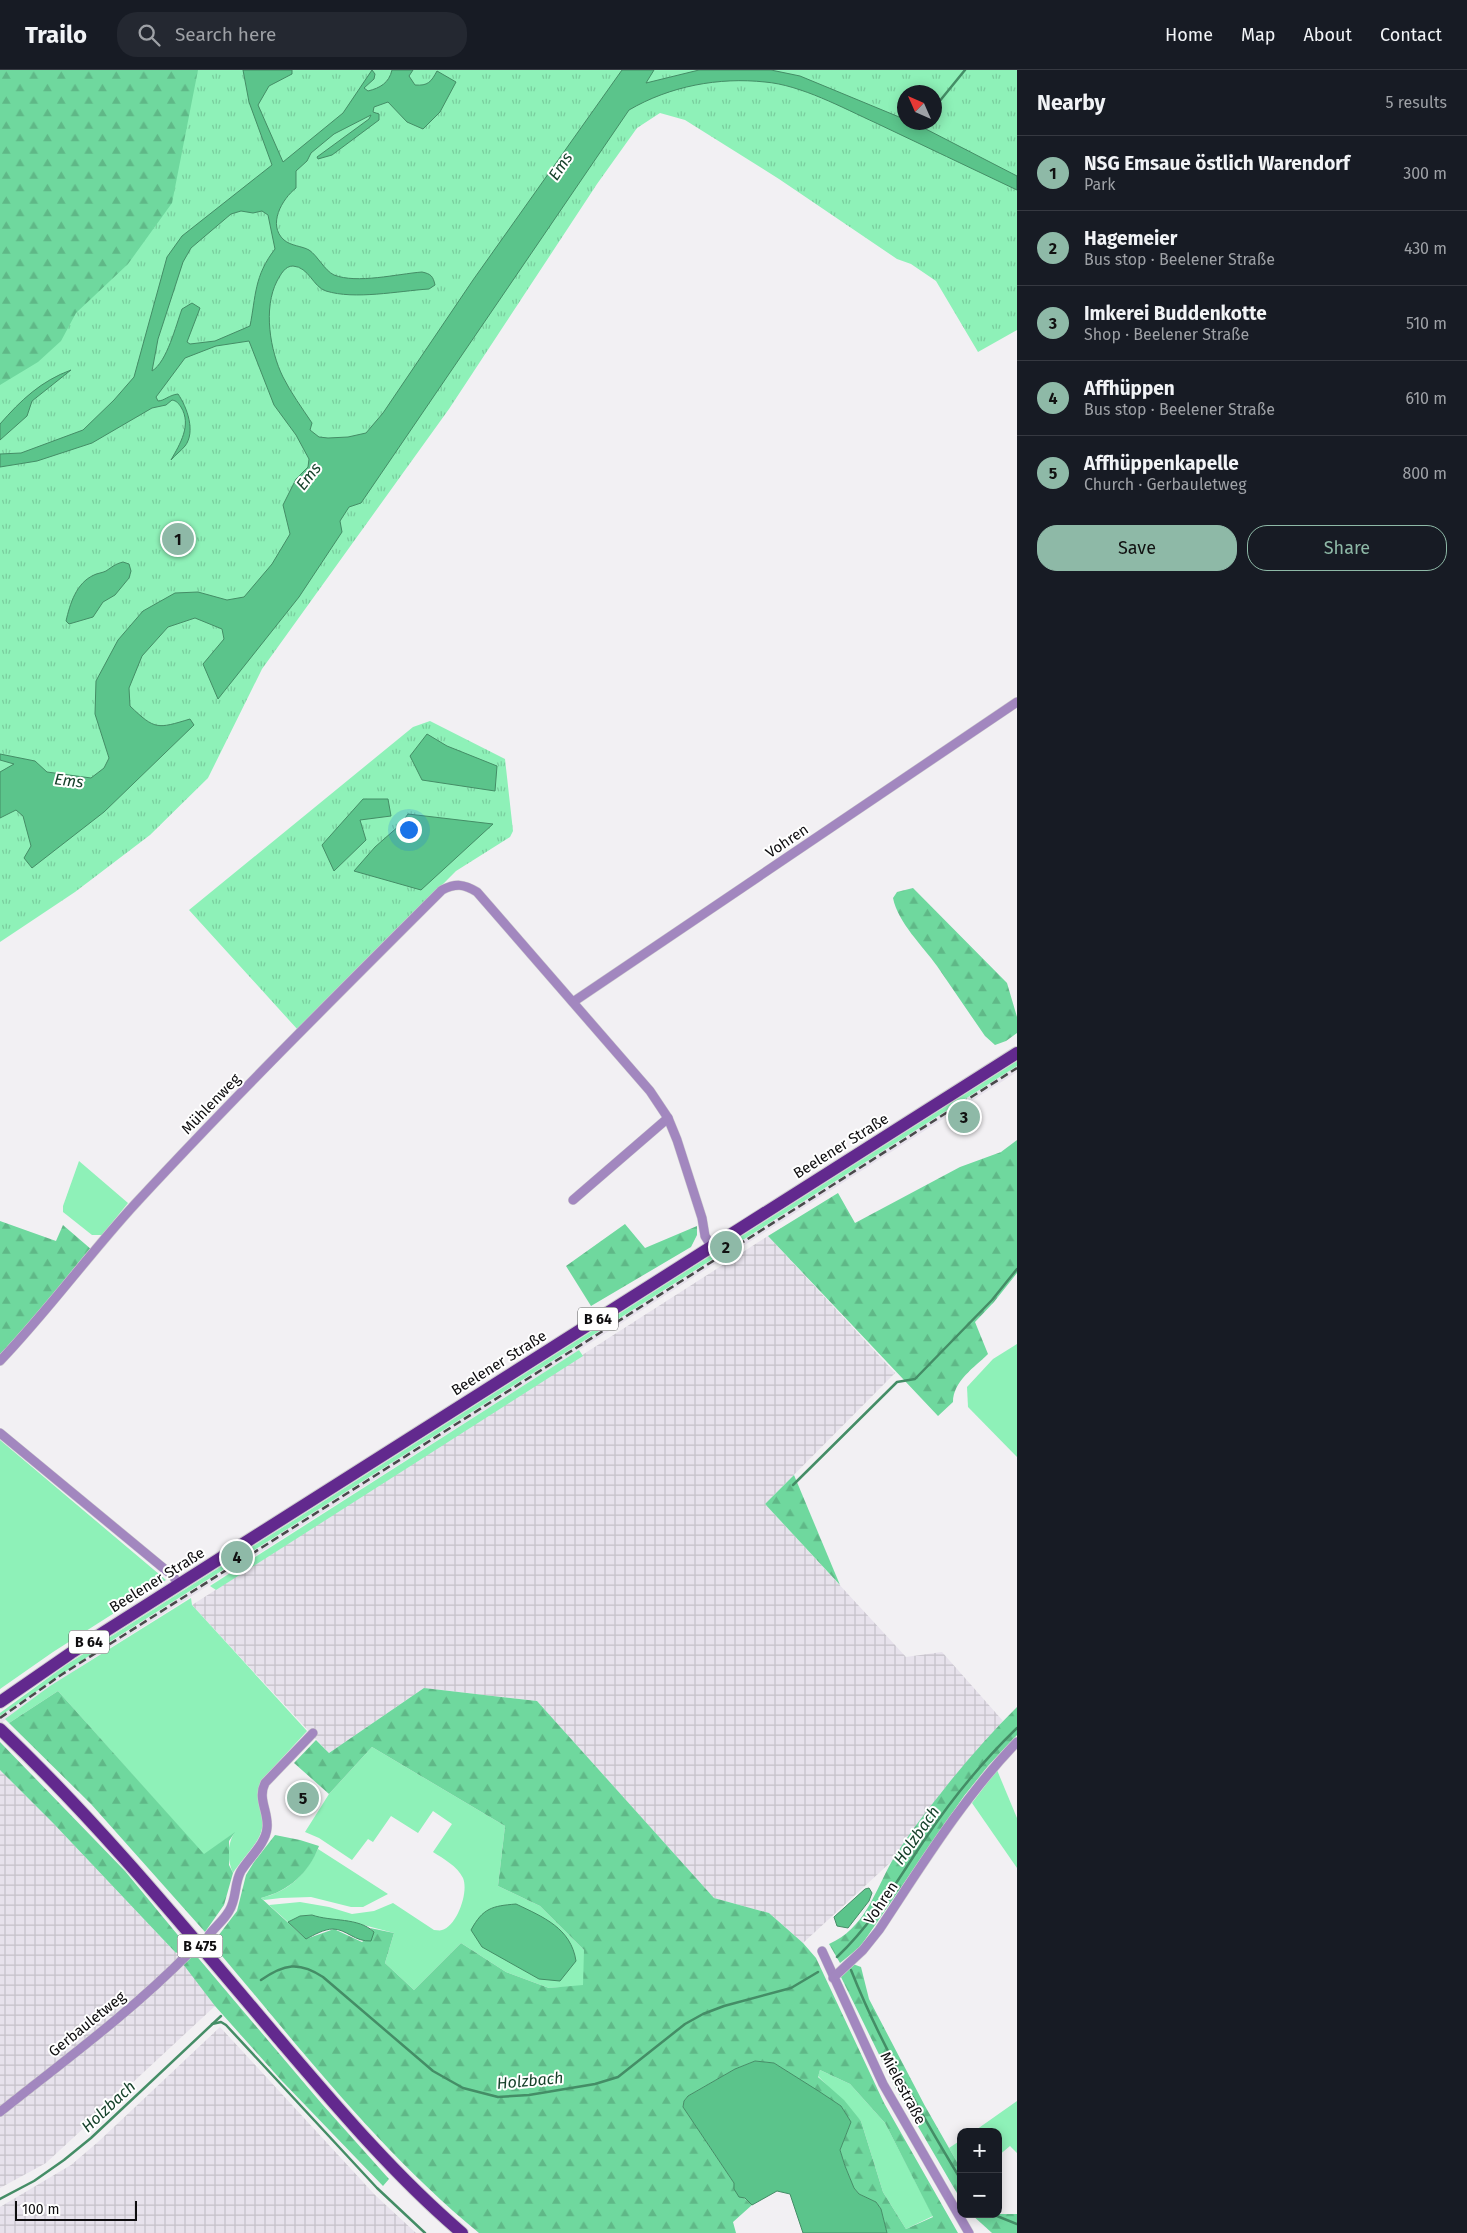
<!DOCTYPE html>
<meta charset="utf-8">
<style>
:root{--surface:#171b24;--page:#242831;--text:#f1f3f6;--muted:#9ea1a6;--line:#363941;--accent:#8eb9a7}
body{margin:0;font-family:"Fira Sans",sans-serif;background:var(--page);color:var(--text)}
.controls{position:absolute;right:15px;bottom:15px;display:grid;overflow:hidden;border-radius:10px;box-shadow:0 2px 12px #0003}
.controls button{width:45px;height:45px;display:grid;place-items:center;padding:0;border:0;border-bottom:1px solid var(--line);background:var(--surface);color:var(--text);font:25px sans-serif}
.compass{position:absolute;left:897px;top:15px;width:45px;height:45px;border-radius:50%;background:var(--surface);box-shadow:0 2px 12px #0003;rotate:315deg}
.scale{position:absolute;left:15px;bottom:12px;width:122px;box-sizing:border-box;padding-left:5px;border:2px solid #0e0d0f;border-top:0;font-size:14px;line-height:18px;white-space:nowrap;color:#0e0d0f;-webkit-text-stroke:4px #fff;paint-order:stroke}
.you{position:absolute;left:408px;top:759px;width:18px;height:18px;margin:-12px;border:4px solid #fff;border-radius:50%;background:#1a73e8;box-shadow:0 0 0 8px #1a73e833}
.badge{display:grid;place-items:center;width:32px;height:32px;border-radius:50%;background:var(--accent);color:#111;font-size:16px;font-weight:700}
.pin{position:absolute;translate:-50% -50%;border:2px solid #fff;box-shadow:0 1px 5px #0006}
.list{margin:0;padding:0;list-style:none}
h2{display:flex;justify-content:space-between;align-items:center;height:65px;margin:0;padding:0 20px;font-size:21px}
h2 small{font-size:16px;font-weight:400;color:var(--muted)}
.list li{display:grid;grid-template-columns:32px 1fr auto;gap:15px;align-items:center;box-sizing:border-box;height:75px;padding:0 20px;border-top:1px solid var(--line)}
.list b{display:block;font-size:19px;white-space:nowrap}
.list p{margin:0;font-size:16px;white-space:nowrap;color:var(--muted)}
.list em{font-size:16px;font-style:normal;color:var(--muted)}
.actions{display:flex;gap:10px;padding:15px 20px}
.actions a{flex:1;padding:11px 0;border:1px solid var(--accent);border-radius:20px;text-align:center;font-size:18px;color:var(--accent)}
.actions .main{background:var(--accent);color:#111}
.icon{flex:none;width:28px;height:28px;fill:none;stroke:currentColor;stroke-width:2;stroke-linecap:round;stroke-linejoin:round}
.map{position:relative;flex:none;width:1017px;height:2163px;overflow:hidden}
header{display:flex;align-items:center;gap:30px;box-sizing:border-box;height:70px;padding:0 25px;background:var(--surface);border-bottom:1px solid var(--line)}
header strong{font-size:24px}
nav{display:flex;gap:28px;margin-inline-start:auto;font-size:18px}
.search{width:350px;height:45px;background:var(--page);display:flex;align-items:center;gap:12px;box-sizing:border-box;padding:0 18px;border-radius:20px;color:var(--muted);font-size:19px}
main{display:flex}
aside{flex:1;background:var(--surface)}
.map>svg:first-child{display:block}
.built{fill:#e7e2ec}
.industrial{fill:url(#industrial-grid)}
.grass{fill:#8ef1b8}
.forest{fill:url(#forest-firs);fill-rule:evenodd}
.park{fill:url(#park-tufts);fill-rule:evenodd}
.water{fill:#5bc48b;stroke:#448d66;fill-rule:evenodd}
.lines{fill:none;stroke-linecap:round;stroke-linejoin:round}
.stream{stroke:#448d66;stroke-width:2.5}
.street-tunnel{stroke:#d0ced1;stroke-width:9;stroke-dasharray:9 4.5;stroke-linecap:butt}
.street-casing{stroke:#cecccf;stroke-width:10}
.primary-casing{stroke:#cecccf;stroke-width:14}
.street{stroke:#a287bf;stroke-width:9}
.primary{stroke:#62298e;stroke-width:12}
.rail{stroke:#4a494b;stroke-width:2.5;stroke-dasharray:8 4;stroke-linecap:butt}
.labels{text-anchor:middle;stroke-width:4;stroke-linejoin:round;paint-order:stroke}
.shield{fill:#fff;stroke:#565657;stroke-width:1}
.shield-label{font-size:14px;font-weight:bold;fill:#0e0d0f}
.street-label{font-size:15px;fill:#0e0d0f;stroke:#fff}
.water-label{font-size:16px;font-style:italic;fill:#16422b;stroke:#fff}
</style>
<header>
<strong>Trailo</strong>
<div class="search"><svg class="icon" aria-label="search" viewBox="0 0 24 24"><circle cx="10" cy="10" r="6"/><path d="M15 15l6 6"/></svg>Search here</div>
<nav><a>Home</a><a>Map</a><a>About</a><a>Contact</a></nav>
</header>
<main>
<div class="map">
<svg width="1017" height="2163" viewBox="0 0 1017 2163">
<defs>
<pattern id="industrial-grid" width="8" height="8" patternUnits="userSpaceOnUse" patternTransform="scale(1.25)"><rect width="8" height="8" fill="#e7e2ec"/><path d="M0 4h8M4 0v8" fill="none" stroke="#c5c1c9"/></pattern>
<pattern id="forest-firs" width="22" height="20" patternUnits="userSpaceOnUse" patternTransform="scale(1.25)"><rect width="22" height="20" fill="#6fd89e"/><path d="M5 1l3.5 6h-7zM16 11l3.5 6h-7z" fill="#5fb887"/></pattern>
<pattern id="park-tufts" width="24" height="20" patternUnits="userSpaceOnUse" patternTransform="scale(1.25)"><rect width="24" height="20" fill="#8ef1b8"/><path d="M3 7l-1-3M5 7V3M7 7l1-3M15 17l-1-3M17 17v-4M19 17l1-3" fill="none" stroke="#79cd9d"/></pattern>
</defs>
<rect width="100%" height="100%" fill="#f2f0f3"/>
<path class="built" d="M 1017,996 L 1017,1002 L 83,1595 L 0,1654 L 0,1646 L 81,1591 Z"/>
<g class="industrial">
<path d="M 768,1166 L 895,1303 L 765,1434 L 906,1587 L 942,1582 L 1003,1651 L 941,1723 L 892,1791 L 803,1873 L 769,1843 L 714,1828 L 537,1631 L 424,1618 L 329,1683 L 192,1535 Z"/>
<path d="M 0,1700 L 53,1753 L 176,1883 L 215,1936 L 46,2093 L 0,2118 Z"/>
<path d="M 220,1957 L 375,2125 L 416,2163 L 0,2163 L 0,2137 L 71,2095 L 98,2072 Z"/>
</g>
<g class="grass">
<path d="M 1017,991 L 1017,996 L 111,1571 L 0,1646 L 0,1643 L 66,1595 Z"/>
<path d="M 79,1091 L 128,1133 L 102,1165 L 92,1165 L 63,1142 L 63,1136 Z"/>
<path d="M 1017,1274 L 1017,1387 L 968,1337 L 967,1317 L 993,1289 Z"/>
<path d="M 579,1280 L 583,1286 L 216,1520 L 210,1516 Z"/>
<path d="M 0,1370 L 166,1510 L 53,1582 L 0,1619 Z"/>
<path d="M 191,1528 L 192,1535 L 307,1661 L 261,1711 C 253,1728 268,1747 260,1765 C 256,1775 240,1792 233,1803 C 227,1789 227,1776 234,1763 L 204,1785 L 58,1621 L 9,1653 L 5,1649 L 50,1616 Z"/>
<path d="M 372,1677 L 505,1756 L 498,1816 L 540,1836 L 584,1880 L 584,1916 L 549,1918 L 506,1902 L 461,1873 L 414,1920 L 385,1893 L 394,1863 L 352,1852 L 322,1849 L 312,1845 L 300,1846 L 288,1852 L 269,1835 L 300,1832 L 329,1837 L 352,1844 L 374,1841 L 393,1833 L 434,1860 C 437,1860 440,1861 442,1860 C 457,1856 469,1822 463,1808 C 457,1796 444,1789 433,1782 L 452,1754 L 433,1741 L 418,1763 L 391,1746 L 373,1772 L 368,1769 L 352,1790 L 319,1768 L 305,1762 L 329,1724 Z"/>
<path d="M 997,1700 L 1017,1748 L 1017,1798 L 972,1733 Z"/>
<path d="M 318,1779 L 388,1824 L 363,1837 L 351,1837 L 311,1827 L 281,1828 L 264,1830 L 261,1828 C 290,1821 305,1805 318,1779 Z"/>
<path d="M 820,2000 L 850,2014 L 885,2053 L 933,2146 L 906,2159 L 883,2122 L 861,2051 L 818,2006 Z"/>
<path d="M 1017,2031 L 1017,2083 L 1010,2076 L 998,2086 L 998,2062 L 973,2062 Z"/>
<path d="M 961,2070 L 961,2099 L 949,2078 Z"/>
</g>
<g class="forest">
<path d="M 0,0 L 243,0 L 249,32 L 0,370 Z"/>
<path d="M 913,818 L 1007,913 L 1017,947 L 1017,963 L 1006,971 L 995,975 L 985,966 C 969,943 953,919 937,896 C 923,876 898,853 893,828 L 897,822 Z"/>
<path d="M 1017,1070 L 1017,1203 L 994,1232 L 975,1252 L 988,1284 C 975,1297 953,1311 953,1332 L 938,1346 L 768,1166 L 838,1123 L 855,1153 L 960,1097 L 1001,1082 Z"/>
<path d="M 0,1151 L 56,1171 L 63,1155 L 92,1180 L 22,1263 L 0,1286 Z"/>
<path d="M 625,1154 L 645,1178 L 697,1156 L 697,1165 L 691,1177 L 591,1236 L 566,1196 Z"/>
<path d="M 794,1405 L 840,1515 L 765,1434 Z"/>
<path d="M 424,1618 L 537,1631 L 714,1828 L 769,1843 L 803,1873 L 816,1888 L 884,2033 L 958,2163 L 887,2163 L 881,2139 L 876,2132 L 859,2124 L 854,2118 L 845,2096 L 840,2080 L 851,2052 L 841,2036 L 774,1993 L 755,1991 L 735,1999 L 688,2026 L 684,2031 L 683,2037 L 734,2113 L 734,2119 L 752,2135 L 733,2152 L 736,2163 L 479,2163 C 378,2080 296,1973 212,1874 L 237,1841 L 246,1805 L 254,1792 L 275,1765 L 300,1770 L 319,1776 C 309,1803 289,1821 261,1828 L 306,1869 L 334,1859 L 362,1872 L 374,1862 L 370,1858 L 394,1863 L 385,1893 L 414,1920 L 461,1873 L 506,1902 L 549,1918 L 583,1915 L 584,1880 L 540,1836 L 498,1816 L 505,1756 L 372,1677 L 329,1724 L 294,1693 L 316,1670 L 329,1683 ZM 820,2000 L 850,2014 L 885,2053 L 933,2147 L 906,2159 L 883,2122 L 861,2051 L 844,2030 L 818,2007 Z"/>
<path d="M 58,1621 L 204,1784 L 235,1762 L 229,1771 L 229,1795 L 233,1803 L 224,1835 L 205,1862 L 91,1734 L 9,1653 Z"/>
<path d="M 1017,1637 L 1017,1665 L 988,1696 L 964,1726 L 860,1877 L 840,1893 L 829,1874 C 865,1858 874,1823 892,1791 C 906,1768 924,1744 941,1723 C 964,1693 990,1664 1017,1637 Z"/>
<path d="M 0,1672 L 125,1801 L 186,1875 L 176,1883 L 53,1753 L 0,1700 Z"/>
<path d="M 194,1883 L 322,2034 L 389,2109 L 383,2116 L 281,2010 L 215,1936 L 183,1894 Z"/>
<path d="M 853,1894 L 861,1897 L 869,1929 L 925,2036 L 961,2099 L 961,2130 L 895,2017 L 840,1905 Z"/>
<path d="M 971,2144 L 1017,2144 L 1017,2163 L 992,2163 Z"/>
</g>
<g class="park">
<path d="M 198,0 L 1017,0 L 1017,260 L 978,282 L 936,211 L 911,194 L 897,189 L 779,109 L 685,50 L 660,43 L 637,58 L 597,114 L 449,339 L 262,599 L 208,708 L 150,765 L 75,822 L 0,872 L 0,315 L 38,292 L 61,271 L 76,243 L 128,194 L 172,133 ZM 904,22 L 934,22 L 934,52 L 904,52 Z"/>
<path d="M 430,651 L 505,689 L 513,761 L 510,767 L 456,801 L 298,960 L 189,840 L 413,657 Z"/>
</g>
<g class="water">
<path d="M 243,0 L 292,0 L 292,4 L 269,16 L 258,35 L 283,92 L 343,43 L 372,0 L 375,4 L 374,9 L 364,18 L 368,21 C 380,18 389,13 392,0 L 413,0 L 409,6 L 415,15 C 428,16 431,12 437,1 L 456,12 L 440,42 L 423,59 L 407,52 L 388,32 L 374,37 L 373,42 L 379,44 L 379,50 L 332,85 L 318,89 L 317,87 L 369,49 L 371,45 L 334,64 L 311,83 L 307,91 L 296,101 L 296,118 C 282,129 267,155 284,170 C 291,176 302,176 309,180 C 318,186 324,200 334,205 C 357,214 397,204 422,202 C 431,204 433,206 435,215 L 429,219 C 398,221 355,230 326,221 C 313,217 309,197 293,196 C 285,196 281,204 277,211 C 263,238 270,281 283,307 C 291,323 302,338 312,353 L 310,360 L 319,367 L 328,368 L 348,367 L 366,363 L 383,343 L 473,210 L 622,0 L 654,0 L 646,13 L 699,0 L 771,0 L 800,6 L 904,49 L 904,52 L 912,53 L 920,56 L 1017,106 L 1017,120 C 970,98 923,75 876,53 C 843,38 801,15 765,12 C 719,7 670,16 629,40 L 361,433 L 349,437 L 340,451 L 342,462 L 299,527 L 218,629 L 203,594 L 224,569 L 222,559 L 195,548 L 168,557 L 142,586 L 129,618 L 130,636 C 155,660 157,659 190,649 L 194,655 L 104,742 L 32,798 L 24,788 L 31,776 L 23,746 L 16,740 L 0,748 L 0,702 L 14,694 L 0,690 L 0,684 L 35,691 L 47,702 L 91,708 L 104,698 L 109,688 L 95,644 L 96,611 L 118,570 L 143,541 L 175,523 L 198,522 L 227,530 L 244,527 L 272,494 L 290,464 L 283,435 L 296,409 L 308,397 L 309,389 L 296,365 L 274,335 L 249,271 L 216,276 L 185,288 L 159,323 L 156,327 L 158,331 C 164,331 169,325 178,324 C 187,337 196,362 185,376 C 181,381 175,385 171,390 C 180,374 192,355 181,337 C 178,333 177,331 172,330 L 166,335 L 152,338 L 92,373 L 37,391 L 0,397 L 0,384 L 21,383 L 83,360 L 114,330 L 134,307 L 167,187 L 182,166 L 272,95 L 249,32 ZM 241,141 L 253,143 L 262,141 L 268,145 L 275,179 C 254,206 256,226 250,256 L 215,271 L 190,274 L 187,272 L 200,238 L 192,233 L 182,239 C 176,255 167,292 152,301 L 158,269 L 183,192 L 191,178 L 231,144 Z"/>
<path d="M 71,300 L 32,331 L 27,346 L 0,370 L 0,354 C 21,330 41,311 71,300 Z"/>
<path d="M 123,492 L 129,494 L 131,501 L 129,508 L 115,525 L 103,532 L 93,547 L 69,554 L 66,551 C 70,534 76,513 94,505 C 98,503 102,503 106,501 C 112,497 115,494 123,492 Z"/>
<path d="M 427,664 L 447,676 L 497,696 L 495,721 L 422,710 L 410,686 Z"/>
<path d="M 363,729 L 388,729 L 391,746 L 360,750 L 366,770 L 334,801 L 322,775 Z"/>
<path d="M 408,744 L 493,754 L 421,820 L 354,801 L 375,777 L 400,755 Z"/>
<path d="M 869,1818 L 872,1823 L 869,1831 L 848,1858 L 837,1856 L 834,1847 L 865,1819 Z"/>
<path d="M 516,1834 C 543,1847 571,1858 576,1891 L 560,1911 L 539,1909 L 482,1877 L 471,1860 C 483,1838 492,1836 516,1834 Z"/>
<path d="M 312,1845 C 332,1852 358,1847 374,1862 L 371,1871 C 355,1872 346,1859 333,1859 C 324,1859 314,1865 306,1869 L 288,1852 L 300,1846 Z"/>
<path d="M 755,1991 L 774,1993 L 820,2022 L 841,2036 L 851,2052 L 840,2080 L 845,2096 L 854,2118 L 859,2124 L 876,2132 L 881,2139 L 887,2163 L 803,2163 L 790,2124 L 777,2121 L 752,2135 L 745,2128 L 739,2127 L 734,2119 L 734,2113 L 683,2037 L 684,2031 L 688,2026 L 735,1999 Z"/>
</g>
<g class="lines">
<g class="stream">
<path d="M 934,38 L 965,0"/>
<path d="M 793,1415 L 897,1312 L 915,1309 L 992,1230 L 1017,1199"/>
<path d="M 837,1887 C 875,1851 898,1809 927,1766 C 954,1726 983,1691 1017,1658"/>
<path d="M 851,1900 C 880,1973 920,2042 961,2110"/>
<path d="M 261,1910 C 284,1894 299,1891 323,1907 L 433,2001 L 463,2018 L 498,2027 L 529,2025 L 595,2014 L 618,2007 L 685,1954 L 703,1944 L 724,1936 L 791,1918 L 818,1902"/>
<path d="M 212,1954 L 221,1952 L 226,1955 L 377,2118 L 425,2163"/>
<path d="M 0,2129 L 34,2111 L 64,2090 L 91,2068 L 221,1946"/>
<path d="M 992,2144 L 1017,2154"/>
</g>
<path class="street-tunnel" d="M 189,1883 L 209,1865"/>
<defs>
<g id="street">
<path d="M 573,932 L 1017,632"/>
<path d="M 573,1130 L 668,1048"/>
<path d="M 0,1291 C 48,1241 89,1184 136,1133 C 235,1026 339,923 442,820 C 456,813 464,814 477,822 L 650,1021 L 668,1048 L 677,1070 L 702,1148 L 705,1166 L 712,1177"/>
<path d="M 0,1363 L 173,1506 L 179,1515"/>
<path d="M 209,1865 C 215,1857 224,1850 229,1841 C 237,1829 234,1813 241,1801 C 249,1788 266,1773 267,1758 C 269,1742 257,1729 265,1713 L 313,1663"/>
<path d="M 822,1881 L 883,2014 L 969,2163"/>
<path d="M 833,1908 L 863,1880 L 879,1860 C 922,1795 963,1728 1017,1672"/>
<path d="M 0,2042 C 64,1991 131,1942 189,1883"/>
</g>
<g id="primary">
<path d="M 0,1632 L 71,1583 L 1017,983"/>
<path d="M 0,1659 C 101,1755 188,1862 278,1968 C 336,2036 394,2105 462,2163"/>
</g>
</defs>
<use href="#street" class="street-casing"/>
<use href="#primary" class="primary-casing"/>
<use href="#street" class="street"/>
<use href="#primary" class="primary"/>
<path class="rail" d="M 0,1648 L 61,1605 L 1017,998"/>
</g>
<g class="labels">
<g class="shield">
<rect x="578" y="1237.5" width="40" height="23" rx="4"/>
<rect x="69" y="1560.5" width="40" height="23" rx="4"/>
<rect x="177.5" y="1864.5" width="45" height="23" rx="4"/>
</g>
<g class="shield-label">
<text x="598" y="1254">B 64</text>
<text x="89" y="1577">B 64</text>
<text x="200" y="1881">B 475</text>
</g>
<g class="street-label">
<text transform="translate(787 771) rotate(-34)" y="5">Vohren</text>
<text transform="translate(211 1034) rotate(-46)" y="5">Mühlenweg</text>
<text transform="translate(841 1076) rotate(-32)" y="5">Beelener Straße</text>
<text transform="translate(499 1293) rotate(-32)" y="5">Beelener Straße</text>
<text transform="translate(157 1510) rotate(-32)" y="5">Beelener Straße</text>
<text transform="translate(881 1833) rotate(-56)" y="5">Vohren</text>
<text transform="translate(87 1954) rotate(-39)" y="5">Gerbauletweg</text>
<text transform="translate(903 2018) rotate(62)" y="5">Mielestraße</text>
</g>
<g class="water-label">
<text transform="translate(560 96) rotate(-56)" y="6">Ems</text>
<text transform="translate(308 406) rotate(-52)" y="6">Ems</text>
<text transform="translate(69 710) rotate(7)" y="6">Ems</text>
<text transform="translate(916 1765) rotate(-55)" y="6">Holzbach</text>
<text transform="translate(530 2010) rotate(-5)" y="6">Holzbach</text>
<text transform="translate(108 2036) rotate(-43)" y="6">Holzbach</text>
</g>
</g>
</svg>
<div class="controls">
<button>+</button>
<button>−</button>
</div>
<svg class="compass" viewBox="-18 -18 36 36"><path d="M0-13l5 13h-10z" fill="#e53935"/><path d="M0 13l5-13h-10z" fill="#9ea1a6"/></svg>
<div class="scale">100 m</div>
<div class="you"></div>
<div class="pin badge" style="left:178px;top:469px">1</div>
<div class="pin badge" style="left:726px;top:1177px">2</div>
<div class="pin badge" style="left:964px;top:1047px">3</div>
<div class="pin badge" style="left:237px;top:1487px">4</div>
<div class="pin badge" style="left:303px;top:1728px">5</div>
</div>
<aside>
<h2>Nearby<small>5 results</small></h2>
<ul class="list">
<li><span class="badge">1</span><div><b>NSG Emsaue östlich Warendorf</b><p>Park</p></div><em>300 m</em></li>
<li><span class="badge">2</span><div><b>Hagemeier</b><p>Bus stop · Beelener Straße</p></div><em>430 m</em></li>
<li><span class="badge">3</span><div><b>Imkerei Buddenkotte</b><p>Shop · Beelener Straße</p></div><em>510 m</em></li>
<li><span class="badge">4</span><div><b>Affhüppen</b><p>Bus stop · Beelener Straße</p></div><em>610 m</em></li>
<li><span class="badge">5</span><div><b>Affhüppenkapelle</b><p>Church · Gerbauletweg</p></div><em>800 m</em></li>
</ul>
<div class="actions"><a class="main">Save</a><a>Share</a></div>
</aside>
</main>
